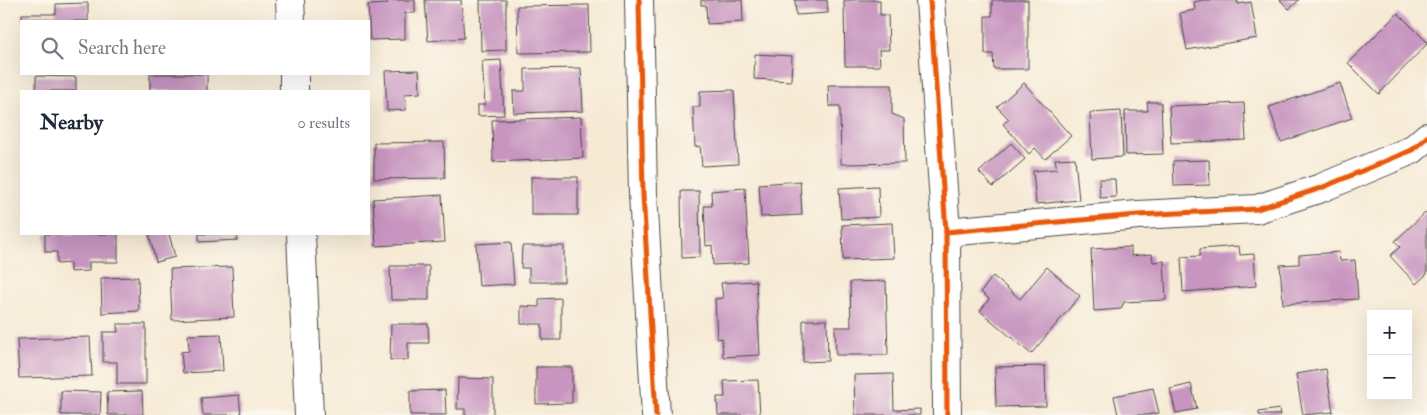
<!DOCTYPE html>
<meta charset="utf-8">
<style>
:root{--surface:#fff;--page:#f2f2f3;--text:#1f2937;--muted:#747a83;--line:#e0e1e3}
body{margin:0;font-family:"IM FELL Double Pica",serif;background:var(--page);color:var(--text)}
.controls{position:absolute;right:15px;bottom:15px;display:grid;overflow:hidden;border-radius:0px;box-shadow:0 5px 20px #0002}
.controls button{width:45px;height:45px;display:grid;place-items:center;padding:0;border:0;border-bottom:1px solid var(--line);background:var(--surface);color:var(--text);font:25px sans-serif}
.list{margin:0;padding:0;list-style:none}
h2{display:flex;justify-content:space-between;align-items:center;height:65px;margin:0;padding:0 20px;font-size:21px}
h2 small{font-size:16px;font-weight:400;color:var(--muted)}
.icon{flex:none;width:28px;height:28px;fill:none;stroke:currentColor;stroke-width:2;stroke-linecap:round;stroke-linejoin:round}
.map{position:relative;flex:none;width:1427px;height:415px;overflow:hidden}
.search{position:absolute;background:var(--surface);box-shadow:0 5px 20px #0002;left:20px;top:20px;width:350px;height:55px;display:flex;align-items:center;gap:12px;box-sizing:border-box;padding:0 18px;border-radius:0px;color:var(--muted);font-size:19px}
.panel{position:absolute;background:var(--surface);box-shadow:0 5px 20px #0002;left:20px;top:90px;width:350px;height:145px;border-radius:0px}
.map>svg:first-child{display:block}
.building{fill:#c795c0}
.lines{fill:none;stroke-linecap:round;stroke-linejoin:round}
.minor-casing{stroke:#494844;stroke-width:30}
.minor{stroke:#fff;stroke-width:28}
.cycleway-casing{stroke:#fbf7ec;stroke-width:8}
.cycleway{stroke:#e8590c;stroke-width:5}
</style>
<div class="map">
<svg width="1427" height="415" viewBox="0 0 1427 415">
<rect width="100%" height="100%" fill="#fbf7ec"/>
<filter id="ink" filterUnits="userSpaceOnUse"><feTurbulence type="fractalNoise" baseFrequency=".02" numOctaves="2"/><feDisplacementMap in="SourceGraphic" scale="10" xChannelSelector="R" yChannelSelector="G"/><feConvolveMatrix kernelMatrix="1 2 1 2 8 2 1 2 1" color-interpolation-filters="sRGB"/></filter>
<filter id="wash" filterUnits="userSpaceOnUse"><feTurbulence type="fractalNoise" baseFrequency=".0096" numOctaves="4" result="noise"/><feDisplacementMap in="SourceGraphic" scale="20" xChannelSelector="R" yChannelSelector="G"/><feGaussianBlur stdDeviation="1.12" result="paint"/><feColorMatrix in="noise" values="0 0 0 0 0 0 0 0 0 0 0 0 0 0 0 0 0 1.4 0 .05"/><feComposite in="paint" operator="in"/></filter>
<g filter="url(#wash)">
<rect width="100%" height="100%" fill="#f6ead5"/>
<g id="blocks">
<g class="building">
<path d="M 387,0 L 415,0 L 415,13 L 405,13 L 405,39 L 370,40 L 368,5 L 387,4 Z"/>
<path d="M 425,0 L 461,0 L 464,38 L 428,41 Z"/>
<path d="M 480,0 L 506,0 L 506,50 L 481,51 Z"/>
<path d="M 701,0 L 742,0 L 743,22 L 707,24 L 706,5 L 701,5 Z"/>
<path d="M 795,0 L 827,0 L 828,13 L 796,15 Z"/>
<path d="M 844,0 L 880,0 L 880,15 L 888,15 L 889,50 L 879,50 L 880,66 L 845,66 Z"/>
<path d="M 992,0 L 1028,0 L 1028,69 L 994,69 L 993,54 L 985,54 L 985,16 L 992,16 Z"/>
<path d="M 1203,0 L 1237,0 L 1238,4 L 1251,2 L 1257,38 L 1187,50 L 1180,13 L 1195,10 L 1194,2 Z"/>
<path d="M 1280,0 L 1299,0 L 1289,9 Z"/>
<path d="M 88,3 L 88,21 L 22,21 L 22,14 L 56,14 L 56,4 Z"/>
<path d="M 589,5 L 590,52 L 518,53 L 517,6 Z"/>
<path d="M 1398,13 L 1427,42 L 1427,44 L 1379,94 L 1348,63 Z"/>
<path d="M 755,54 L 792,56 L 791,81 L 754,79 Z"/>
<path d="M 501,60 L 504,115 L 478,116 L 478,105 L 485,105 L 482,61 Z"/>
<path d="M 581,68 L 583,111 L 514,113 L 513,91 L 525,91 L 525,69 Z"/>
<path d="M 419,70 L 420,93 L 405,94 L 406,110 L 387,111 L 385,71 Z"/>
<rect x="150" y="74" width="57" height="17"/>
<path d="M 36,76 L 76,77 L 76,91 L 36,91 Z"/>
<path d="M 1024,83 L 1071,136 L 1045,159 L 1035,148 L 1029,154 L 1003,124 L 1009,119 L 997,107 Z"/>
<path d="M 1340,83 L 1352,118 L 1281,142 L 1269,107 Z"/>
<path d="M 828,85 L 892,85 L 892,114 L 904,119 L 905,163 L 841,164 L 840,106 L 829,106 Z"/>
<path d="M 734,90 L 738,164 L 702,166 L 700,146 L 695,147 L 693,107 L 700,107 L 700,91 Z"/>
<path d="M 1147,102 L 1161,102 L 1163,154 L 1126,155 L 1125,111 L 1148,111 Z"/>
<path d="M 1244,103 L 1246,140 L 1171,143 L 1169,106 Z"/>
<path d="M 1121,111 L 1123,157 L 1092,159 L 1090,113 Z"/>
<path d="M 581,117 L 583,158 L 493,162 L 492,120 Z"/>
<path d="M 444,142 L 445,178 L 374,179 L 374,143 Z"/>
<path d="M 1011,143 L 1025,159 L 993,187 L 979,172 Z"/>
<path d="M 1075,158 L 1079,200 L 1036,204 L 1033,171 L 1057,169 L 1055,159 Z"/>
<path d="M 1209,160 L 1210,185 L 1174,186 L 1173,161 Z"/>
<rect x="531" y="177" width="47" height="38"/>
<path d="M 1099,179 L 1115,179 L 1116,197 L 1100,198 Z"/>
<path d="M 800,181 L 802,215 L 761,217 L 759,184 Z"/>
<path d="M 878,186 L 879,217 L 841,219 L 839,188 Z"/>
<path d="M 745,188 L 749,263 L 713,265 L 712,245 L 706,246 L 704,206 L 712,206 L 711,191 Z"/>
<path d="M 681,191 L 699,191 L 700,257 L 682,258 Z"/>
<path d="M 442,195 L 445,242 L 376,246 L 373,199 Z"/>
<path d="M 1425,213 L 1427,215 L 1427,274 L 1416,284 L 1390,256 L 1400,247 L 1395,241 Z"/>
<path d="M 892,223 L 894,258 L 843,260 L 842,225 Z"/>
<path d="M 45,234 L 118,234 L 118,262 L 89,262 L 89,271 L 70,272 L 70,263 L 57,264 L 57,252 L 45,252 Z"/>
<path d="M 149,234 L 169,234 L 175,257 L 156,262 Z"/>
<path d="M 199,234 L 237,234 L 238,240 L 199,242 Z"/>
<path d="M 511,242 L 514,284 L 479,286 L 476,244 Z"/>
<path d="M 522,246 L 564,246 L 564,282 L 529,282 L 529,268 L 521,268 Z"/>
<path d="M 1239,246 L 1240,255 L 1254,254 L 1256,286 L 1183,292 L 1181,257 L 1200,256 L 1200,249 Z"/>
<path d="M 1131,247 L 1131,256 L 1152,254 L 1153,262 L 1164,261 L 1166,300 L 1124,302 L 1121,309 L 1094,311 L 1091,249 Z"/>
<path d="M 1339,252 L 1340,261 L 1355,260 L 1358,299 L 1283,304 L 1280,265 L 1299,264 L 1299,255 Z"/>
<path d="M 390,266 L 429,266 L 429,300 L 391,300 Z"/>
<path d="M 232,267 L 234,317 L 172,320 L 170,269 Z"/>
<path d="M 1047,267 L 1080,296 L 1031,354 L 980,311 L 989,299 L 981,292 L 993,276 L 1020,299 Z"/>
<path d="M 138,277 L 139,311 L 102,313 L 101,278 Z"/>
<path d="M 756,281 L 760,355 L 723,357 L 722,338 L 717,339 L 715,299 L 723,298 L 721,283 Z"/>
<path d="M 886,281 L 888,355 L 836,355 L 835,327 L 851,327 L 850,282 Z"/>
<path d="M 561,298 L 561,340 L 542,340 L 542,324 L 521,324 L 521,306 L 539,307 L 539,299 Z"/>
<path d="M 803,320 L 827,320 L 828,361 L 803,362 Z"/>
<path d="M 117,324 L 146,324 L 146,384 L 117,384 L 117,362 L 103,362 L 103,332 L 118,332 Z"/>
<path d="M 391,324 L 428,324 L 429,343 L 408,343 L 408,360 L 390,360 Z"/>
<path d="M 221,334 L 223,371 L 183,373 L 181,352 L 189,351 L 188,335 Z"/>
<path d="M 90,337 L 92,376 L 19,378 L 17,339 Z"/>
<path d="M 1045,366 L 1046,406 L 996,407 L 995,367 Z"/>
<path d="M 536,367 L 572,367 L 572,403 L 536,404 Z"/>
<path d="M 1326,369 L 1333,412 L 1303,415 L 1296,374 Z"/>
<path d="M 893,374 L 894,410 L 920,409 L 920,415 L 855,415 L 854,375 Z"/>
<path d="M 458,378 L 493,379 L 493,415 L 465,415 L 465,409 L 457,409 Z"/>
<path d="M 758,380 L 760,415 L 718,415 L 717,397 L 725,397 L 724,381 Z"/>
<path d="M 1191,384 L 1197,409 L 1176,413 L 1170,389 Z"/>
<path d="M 1153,388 L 1159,413 L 1147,415 L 1118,415 L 1114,396 Z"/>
<path d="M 445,390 L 446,415 L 410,415 L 410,391 Z"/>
<path d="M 61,391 L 101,392 L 100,415 L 61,415 Z"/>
<path d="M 142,391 L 143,415 L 108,415 L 107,392 Z"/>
<path d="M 239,395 L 241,415 L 203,415 L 201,398 Z"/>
<path d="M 1279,409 L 1280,415 L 1259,415 L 1259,412 Z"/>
</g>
</g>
</g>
<g filter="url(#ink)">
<use href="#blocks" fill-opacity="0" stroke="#494844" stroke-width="1"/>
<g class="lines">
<defs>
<g id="minor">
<path d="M 290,0 L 291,21"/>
<path d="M 639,0 L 643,194 L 656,415"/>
<path d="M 930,0 L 946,232 L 947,415"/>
<path d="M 294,74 L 294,91"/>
<path d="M 946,232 L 1138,215 L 1257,209 L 1321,188 L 1412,150 L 1427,137"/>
<path d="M 301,234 L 309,415"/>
</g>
</defs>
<use href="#minor" class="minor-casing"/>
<use href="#minor" class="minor"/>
<defs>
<g id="cycleway">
<path d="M 639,0 L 643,194 L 656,415"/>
<path d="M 930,0 L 946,232 L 947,415"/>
<path d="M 946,232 L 1138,215 L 1257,209 L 1321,188 L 1412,150 L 1427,137"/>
</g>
</defs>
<use href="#cycleway" class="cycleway-casing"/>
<use href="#cycleway" class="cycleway"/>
</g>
</g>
</svg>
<div class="controls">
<button>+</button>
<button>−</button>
</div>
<div class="search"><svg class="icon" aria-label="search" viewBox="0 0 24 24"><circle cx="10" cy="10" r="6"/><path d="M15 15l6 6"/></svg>Search here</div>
<section class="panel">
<h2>Nearby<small>0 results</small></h2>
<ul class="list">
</ul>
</section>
</div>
